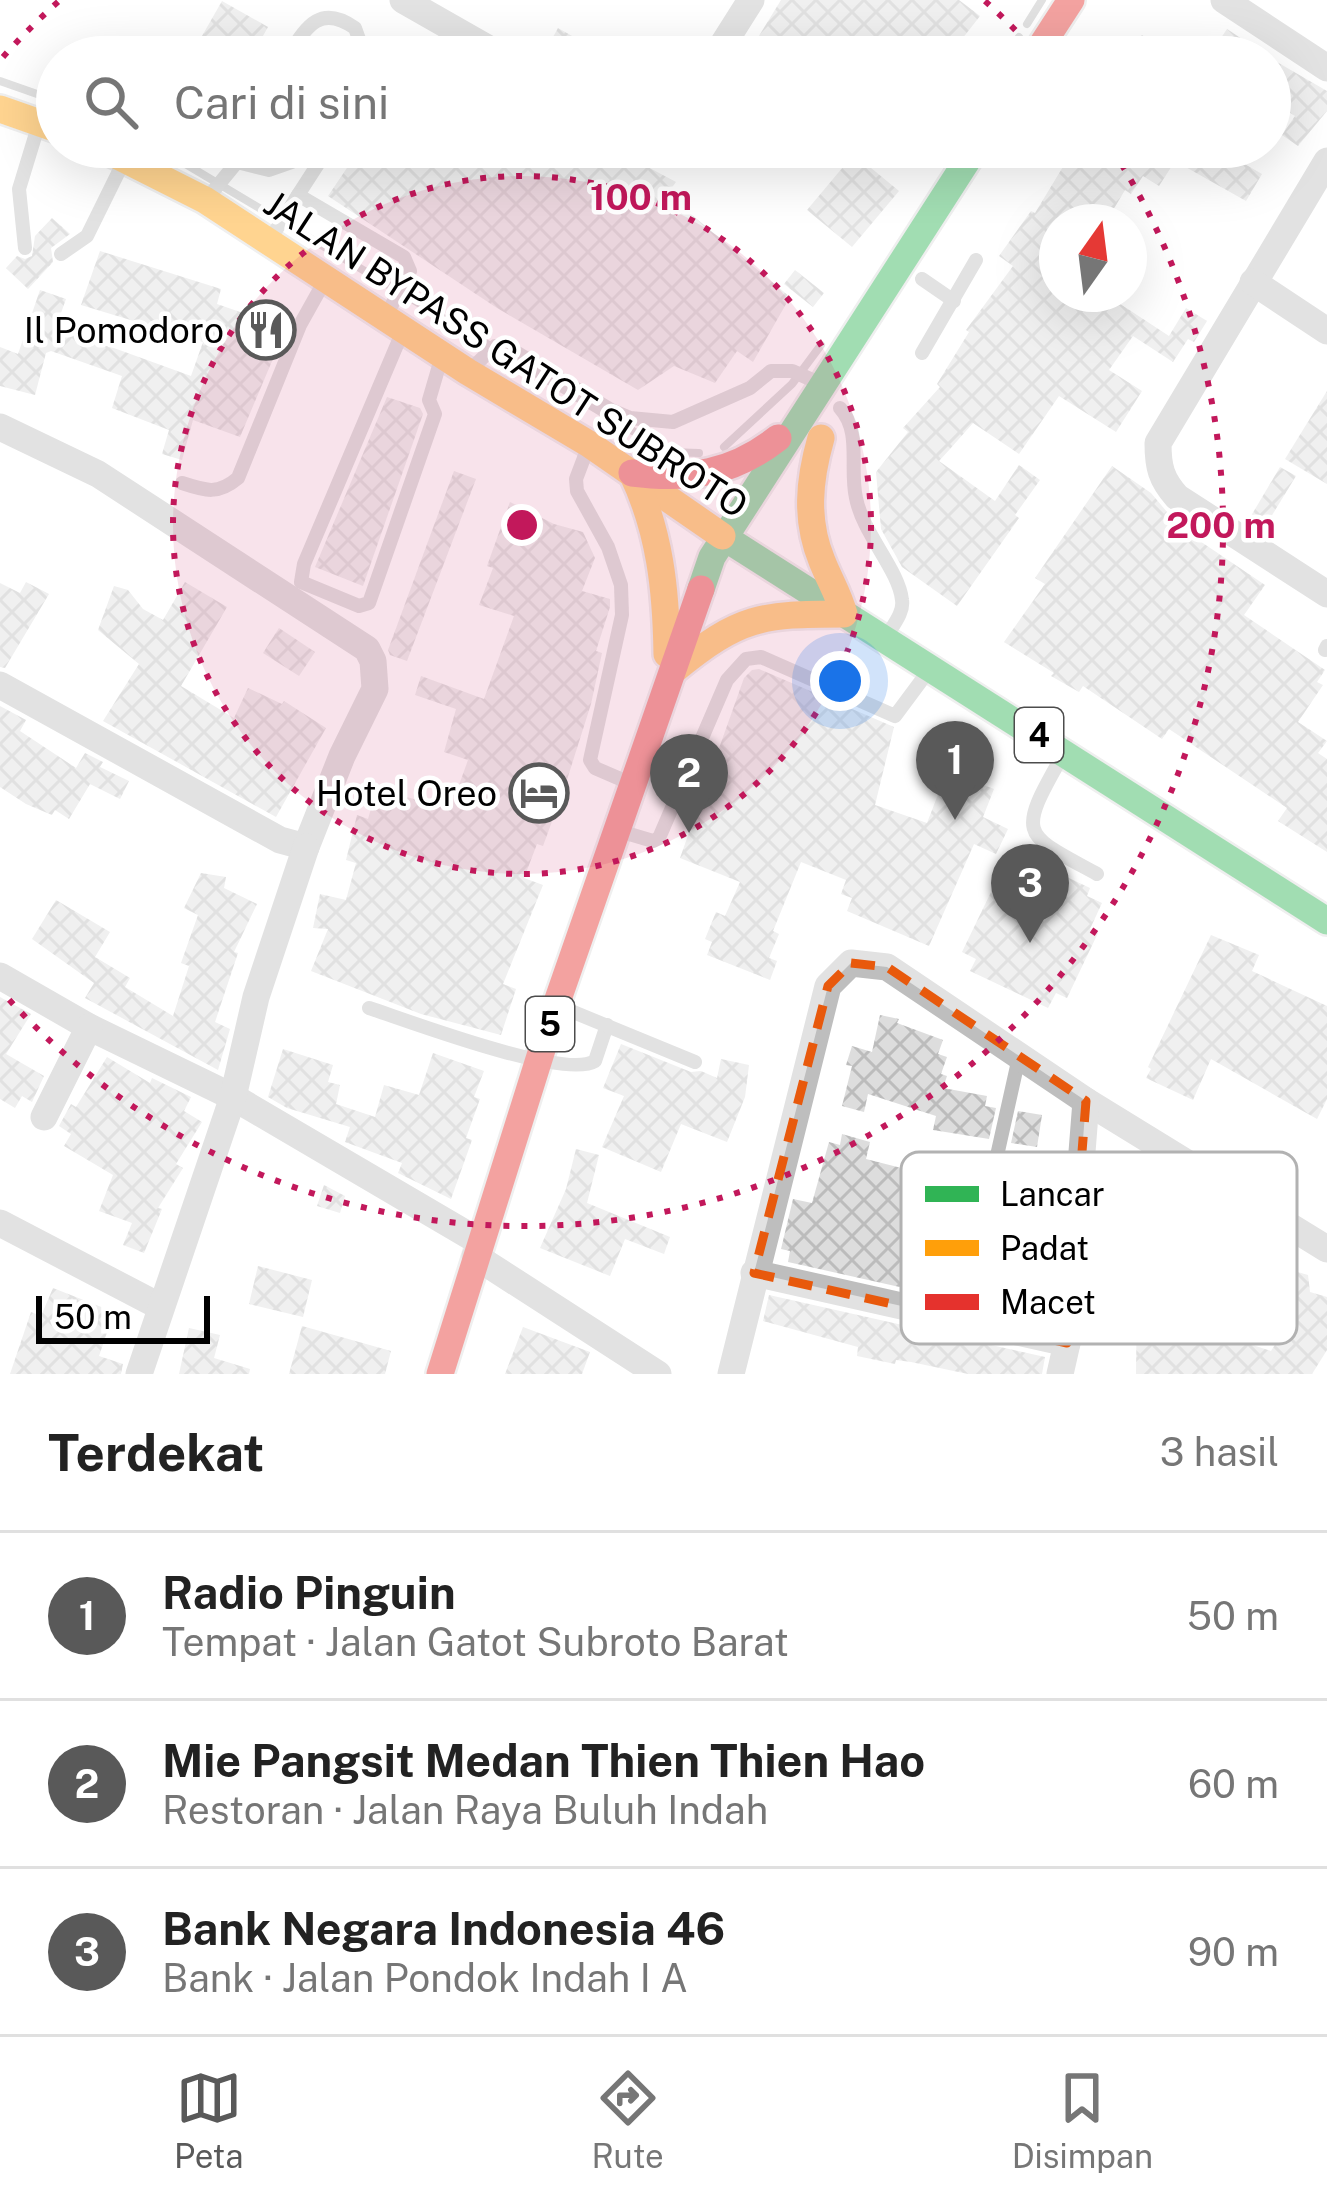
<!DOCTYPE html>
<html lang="id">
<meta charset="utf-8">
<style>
:root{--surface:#fff;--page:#f6f6f6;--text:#222;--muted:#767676;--line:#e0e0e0;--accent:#595959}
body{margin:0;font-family:"Public Sans",sans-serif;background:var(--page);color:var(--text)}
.compass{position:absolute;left:1039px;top:204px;width:108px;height:108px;border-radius:50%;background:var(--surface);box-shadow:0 12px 48px #0002;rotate:14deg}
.scale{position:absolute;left:36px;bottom:30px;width:174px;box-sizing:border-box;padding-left:12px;border:6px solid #000;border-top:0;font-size:33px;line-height:42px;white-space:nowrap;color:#000;-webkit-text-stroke:9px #fff;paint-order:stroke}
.you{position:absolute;left:840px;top:681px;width:42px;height:42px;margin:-30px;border:9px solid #fff;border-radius:50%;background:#1a73e8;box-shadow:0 0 0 18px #1a73e833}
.badge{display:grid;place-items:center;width:78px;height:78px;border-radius:50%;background:var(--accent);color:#fff;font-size:39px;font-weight:700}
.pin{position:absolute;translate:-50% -99px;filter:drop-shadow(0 3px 6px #0008)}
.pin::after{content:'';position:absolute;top:63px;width:42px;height:36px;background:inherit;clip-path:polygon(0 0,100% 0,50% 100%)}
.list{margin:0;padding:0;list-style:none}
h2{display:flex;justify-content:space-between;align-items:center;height:156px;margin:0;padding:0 48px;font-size:51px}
h2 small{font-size:39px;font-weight:400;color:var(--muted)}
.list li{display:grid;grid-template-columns:78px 1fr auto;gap:36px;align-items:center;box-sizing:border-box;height:168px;padding:0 48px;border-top:3px solid var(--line)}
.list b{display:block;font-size:45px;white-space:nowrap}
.list p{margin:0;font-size:39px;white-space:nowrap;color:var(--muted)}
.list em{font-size:39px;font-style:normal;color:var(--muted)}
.icon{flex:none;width:66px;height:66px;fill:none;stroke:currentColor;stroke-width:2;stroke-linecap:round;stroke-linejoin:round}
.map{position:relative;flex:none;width:1327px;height:1374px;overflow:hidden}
.search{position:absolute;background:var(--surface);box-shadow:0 12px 48px #0002;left:36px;right:36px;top:36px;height:132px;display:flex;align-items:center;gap:30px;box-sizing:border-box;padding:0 42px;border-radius:66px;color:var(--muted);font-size:45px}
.sheet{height:660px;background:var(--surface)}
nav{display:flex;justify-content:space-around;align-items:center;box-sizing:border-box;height:168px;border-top:3px solid var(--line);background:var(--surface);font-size:33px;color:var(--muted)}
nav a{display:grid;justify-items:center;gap:6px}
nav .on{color:var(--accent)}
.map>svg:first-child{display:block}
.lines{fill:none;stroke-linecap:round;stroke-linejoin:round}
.stream{stroke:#bcbcbc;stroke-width:8}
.building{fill:url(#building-cross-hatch)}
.fast-casing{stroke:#dbdbdb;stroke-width:32}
.slow-casing{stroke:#dbdbdb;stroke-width:32}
.jam-casing{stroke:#dbdbdb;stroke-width:32}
.lane{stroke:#bebebe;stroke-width:14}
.street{stroke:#bebebe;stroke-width:27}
.fast{stroke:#30b455;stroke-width:27}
.slow{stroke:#ff9f0a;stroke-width:27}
.jam{stroke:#e5322d;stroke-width:27}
.marked{fill:none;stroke:#e8590c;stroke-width:9;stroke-dasharray:24 15;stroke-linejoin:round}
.ring{fill:none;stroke:#c2185b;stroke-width:6;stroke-dasharray:6 12}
.labels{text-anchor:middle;stroke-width:9;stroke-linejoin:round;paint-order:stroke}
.shield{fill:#fff;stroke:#4c4c4c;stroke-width:3}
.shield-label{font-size:33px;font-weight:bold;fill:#000}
.poi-label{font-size:36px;fill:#000;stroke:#fff;text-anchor:end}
.street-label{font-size:36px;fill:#000;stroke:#fff}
.key{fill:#fff;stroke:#b2b2b2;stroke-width:3}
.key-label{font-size:33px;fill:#000}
.centre{fill:#c2185b;stroke:#fff;stroke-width:6}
.ring-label{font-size:36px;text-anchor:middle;font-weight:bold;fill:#c2185b;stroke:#fff;stroke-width:9;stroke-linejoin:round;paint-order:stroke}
</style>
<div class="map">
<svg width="1327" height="1374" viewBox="0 0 1327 1374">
<defs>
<pattern id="building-cross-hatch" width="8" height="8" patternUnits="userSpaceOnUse" patternTransform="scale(3)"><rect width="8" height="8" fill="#ddd"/><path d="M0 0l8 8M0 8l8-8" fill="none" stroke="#bcbcbc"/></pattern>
</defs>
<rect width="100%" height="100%" fill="#fff"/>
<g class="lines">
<g class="stream">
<path d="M 1027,24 L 1042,0"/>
<path d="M 1006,57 L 1019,37"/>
<path d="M 0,81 L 57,101"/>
<path d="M 157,147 L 668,452 L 699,453"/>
<path d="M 724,447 L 792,384 L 821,345"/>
</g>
</g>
<g class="building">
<path d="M 781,0 L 959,0 L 980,16 L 948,57 L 746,57 Z"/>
<path d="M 222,1 L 268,27 L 251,57 L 190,57 Z"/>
<path d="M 558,28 L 609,57 L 542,57 Z"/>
<path d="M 1227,29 L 1269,57 L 1208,57 Z"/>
<path d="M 1142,35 L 1172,57 L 1126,57 Z"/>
<path d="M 1270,58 L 1327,91 L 1327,111 L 1298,146 L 1282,135 L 1295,116 L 1270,100 Z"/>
<path d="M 340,147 L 610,147 L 676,182 L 667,194 L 790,297 L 753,362 L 737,351 L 715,383 L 674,366 L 638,390 L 497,308 L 328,196 L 351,162 L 338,153 Z"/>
<path d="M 1075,147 L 1215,147 L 1262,174 L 1246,201 L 1175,161 L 1159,186 L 1143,176 L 1131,194 L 1125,190 L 1106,222 L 1057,222 L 1057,294 L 1105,294 L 1169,336 L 1186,308 L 1207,321 L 1194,342 L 1188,339 L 1173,362 L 1133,336 L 1109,370 L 1142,391 L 1116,432 L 1059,396 L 1019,454 L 973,423 L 950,449 L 939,461 L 995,501 L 1019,465 L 1040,480 L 1015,515 L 1019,518 L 957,606 L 902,567 L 881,529 L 876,472 L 908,432 L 903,428 L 940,387 L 937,384 L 969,332 L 966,330 L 1013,266 L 999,256 L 1031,211 L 1035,213 Z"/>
<path d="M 854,154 L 899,191 L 852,247 L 807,210 Z"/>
<path d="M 52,218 L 70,234 L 51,248 L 53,262 L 28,289 L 6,268 L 17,256 L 25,259 L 32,256 L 35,236 Z"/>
<path d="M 100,251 L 221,289 L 217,304 L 286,328 L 240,437 L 193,420 L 182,460 L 162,454 L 169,430 L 112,408 L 122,376 L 51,351 L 46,353 L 35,395 L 0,386 L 0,347 L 18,354 L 40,290 L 66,299 L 56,327 L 191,376 L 203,342 L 81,305 Z"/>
<path d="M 795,270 L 824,293 L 813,307 L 784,284 Z"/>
<path d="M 1327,391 L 1327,484 L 1285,459 Z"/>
<path d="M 387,397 L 420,408 L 423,414 L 363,586 L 315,567 Z"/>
<path d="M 1112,466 L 1151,493 L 1167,512 L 1192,528 L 1188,533 L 1265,585 L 1244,615 L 1325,670 L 1317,682 L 1323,685 L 1298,722 L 1327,741 L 1318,753 L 1327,759 L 1327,852 L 1278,821 L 1287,808 L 1169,729 L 1162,739 L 1083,686 L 1079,692 L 1051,676 L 1054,673 L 1004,642 L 1045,584 L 1035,578 Z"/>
<path d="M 1280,467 L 1296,476 L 1263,530 L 1248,521 Z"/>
<path d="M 454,471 L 476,479 L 407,661 L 390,655 L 388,650 Z"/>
<path d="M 510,502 L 554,524 L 583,532 L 595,558 L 582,591 L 610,599 L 610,607 L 596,651 L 602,653 L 591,704 L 565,786 L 543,846 L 537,844 L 524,878 L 543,885 L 503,984 L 516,989 L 501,1035 L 421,1014 L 311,971 L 328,929 L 313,928 L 320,894 L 346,900 L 356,863 L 346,860 L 357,815 L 368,819 L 377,788 L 450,810 L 468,760 L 444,752 L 456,709 L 415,695 L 421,676 L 484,699 L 514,616 L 479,605 L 493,568 L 487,566 Z"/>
<path d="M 26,582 L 49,594 L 5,668 L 0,667 L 0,583 L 20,593 Z"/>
<path d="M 185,582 L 227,607 L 181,686 L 234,718 L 248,688 L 282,704 L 284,701 L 326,728 L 276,817 L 103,721 L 139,664 L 98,630 L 114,586 L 128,590 L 143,609 L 163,620 Z"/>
<path d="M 279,628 L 315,652 L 299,676 L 263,653 Z"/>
<path d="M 759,669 L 894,727 L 875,805 L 927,823 L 947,771 L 994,789 L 983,817 L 1008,829 L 996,854 L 974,844 L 929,946 L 847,911 L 852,898 L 841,894 L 846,880 L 801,862 L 773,931 L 779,934 L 769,958 L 777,961 L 770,980 L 707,955 L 712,942 L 705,939 L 716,912 L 725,916 L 740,882 L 680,858 L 744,678 L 752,670 Z"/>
<path d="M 0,706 L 26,720 L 20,731 L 76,768 L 85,753 L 103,762 L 100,767 L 129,781 L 120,799 L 90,784 L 69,819 L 55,810 L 52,815 L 26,804 L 0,787 Z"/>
<path d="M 1007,859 L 1033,872 L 1037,863 L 1090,888 L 1087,896 L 1102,903 L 1090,929 L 1098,933 L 1067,998 L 1056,993 L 1048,1008 L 970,971 L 976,959 L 962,952 Z"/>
<path d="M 201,873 L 226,877 L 224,888 L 257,904 L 234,952 L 238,953 L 215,1022 L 230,1029 L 218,1070 L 85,998 L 94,983 L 32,939 L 56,900 L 110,932 L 95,957 L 130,978 L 125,987 L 173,1016 L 189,966 L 181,963 L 198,915 L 184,908 Z"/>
<path d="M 1211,935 L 1259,955 L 1252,971 L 1327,1006 L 1327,1099 L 1317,1119 L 1211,1059 L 1193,1100 L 1146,1078 L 1151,1069 L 1148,1067 Z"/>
<path d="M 0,997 L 31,1014 L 6,1054 L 44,1076 L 32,1102 L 22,1096 L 15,1108 L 0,1099 Z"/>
<path d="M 880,1015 L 899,1019 L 897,1023 L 943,1040 L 938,1054 L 947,1057 L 941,1074 L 947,1076 L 943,1088 L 987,1096 L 985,1106 L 996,1108 L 989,1139 L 933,1130 L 936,1116 L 868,1094 L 864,1112 L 842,1106 L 852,1066 L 846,1065 L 852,1046 L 872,1052 Z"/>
<path d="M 621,1044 L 691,1072 L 701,1071 L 717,1078 L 721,1059 L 749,1065 L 745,1097 L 727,1142 L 681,1124 L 661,1172 L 602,1147 L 624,1096 L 603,1088 Z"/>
<path d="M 283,1049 L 333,1065 L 328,1082 L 340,1085 L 336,1104 L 375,1117 L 384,1085 L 419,1095 L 433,1053 L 484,1071 L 474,1097 L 480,1099 L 466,1138 L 472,1140 L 451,1199 L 398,1173 L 402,1163 L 345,1142 L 350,1127 L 287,1108 L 268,1097 Z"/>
<path d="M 107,1057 L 150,1083 L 152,1078 L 191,1097 L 184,1111 L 202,1122 L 176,1164 L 183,1168 L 158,1208 L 162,1209 L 144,1253 L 123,1245 L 132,1223 L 99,1211 L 113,1175 L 64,1146 L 71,1134 L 59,1126 L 71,1104 L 76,1107 Z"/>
<path d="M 1018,1111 L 1042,1115 L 1037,1147 L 1011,1143 Z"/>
<path d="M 842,1134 L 870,1142 L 866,1159 L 917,1172 L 914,1184 L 968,1195 L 962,1229 L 978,1233 L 970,1270 L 1053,1290 L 1051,1321 L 788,1262 L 790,1251 L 781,1249 L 793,1199 L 812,1203 L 829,1142 L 840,1145 Z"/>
<path d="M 576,1149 L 599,1155 L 587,1203 L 670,1237 L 664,1254 L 625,1239 L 610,1276 L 540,1248 L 566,1189 Z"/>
<path d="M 324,1185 L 345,1196 L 340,1213 L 317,1206 Z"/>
<path d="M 1187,1226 L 1222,1238 L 1218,1249 L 1308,1275 L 1310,1292 L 1327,1297 L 1327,1350 L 1312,1374 L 1136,1374 L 1137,1291 L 1239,1293 L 1219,1334 L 1271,1351 L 1296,1311 L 1253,1297 L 1254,1293 L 1272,1293 L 1175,1257 Z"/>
<path d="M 258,1266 L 312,1280 L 303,1317 L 249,1304 Z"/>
<path d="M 53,1288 L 114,1312 L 99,1356 L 123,1364 L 121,1374 L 10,1374 L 31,1312 L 41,1316 Z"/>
<path d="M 769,1295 L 1045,1357 L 1042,1374 L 968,1374 L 911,1362 L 896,1360 L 895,1364 L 857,1356 L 858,1347 L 763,1321 Z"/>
<path d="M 302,1326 L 391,1351 L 385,1374 L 289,1374 Z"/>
<path d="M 523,1327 L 590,1352 L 582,1374 L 505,1374 Z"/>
<path d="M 189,1328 L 220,1335 L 214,1358 L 250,1369 L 249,1374 L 179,1374 Z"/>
</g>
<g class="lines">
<defs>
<g id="fast">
<path d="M 722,536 L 1327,921"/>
<path d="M 701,589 L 712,557 L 976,147"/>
</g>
<g id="slow">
<path d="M 0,109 L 57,129"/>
<path d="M 100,147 L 205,200 L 468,372 L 589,444 L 722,536"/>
<path d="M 632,473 C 660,531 666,590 667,654"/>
<path d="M 674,670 C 740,616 761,614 844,614 C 839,595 829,579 822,561 C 805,520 809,480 821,438"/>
</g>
<g id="jam">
<path d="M 1034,57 L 1071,0"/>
<path d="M 632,473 C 689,480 732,474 778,438"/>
<path d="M 440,1374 L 556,1005 L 701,589"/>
</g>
</defs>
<use href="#fast" class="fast-casing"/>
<use href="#slow" class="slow-casing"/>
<use href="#jam" class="jam-casing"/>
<g class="lane">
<path d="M 287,57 C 306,28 319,3 355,28 L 360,42 L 354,57"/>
<path d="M 388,57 L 401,54 L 415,57"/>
<path d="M 237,162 L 269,170 L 292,162 L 301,147"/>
<path d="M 210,195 L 237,162 L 230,155 L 231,147"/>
<path d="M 298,195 L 329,147"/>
<path d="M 271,238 L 298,195 L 404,257 L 410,271 L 388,312"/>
<path d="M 25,248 L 19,189 L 37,130"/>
<path d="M 61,254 L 87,236 L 123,163"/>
<path d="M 922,279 L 954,301"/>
<path d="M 402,333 L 304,564 L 301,582 L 359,606 L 369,603 L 435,414 L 429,400 L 441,359"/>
<path d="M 922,353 L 976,260"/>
<path d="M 470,370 L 495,346 L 514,351 L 611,410 L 630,418 L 673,422 L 750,388 L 771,371 L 792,371 L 817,382"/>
<path d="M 840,408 C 862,432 849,467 856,498 C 863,534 899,570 902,600 C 904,612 894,624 888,634"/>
<path d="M 587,450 L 576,479 L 577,491 L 608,547 L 621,585 L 622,615 L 590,760 L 595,768 L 625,781"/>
<path d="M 182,483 C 206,491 218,495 238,478 L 300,325 L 324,282"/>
<path d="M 1325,650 L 1327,646"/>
<path d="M 1060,760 C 1016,837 1024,834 1097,874"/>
<path d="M 626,833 L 653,841 L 659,838 L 727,680 L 746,659 L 761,657 L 895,716 L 924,677"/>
<path d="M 369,1008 C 409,1021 564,1080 595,1061 L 607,1025"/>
<path d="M 566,1009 L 695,1062"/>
<path d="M 982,1223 L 1019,1057"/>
</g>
<g class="street">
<path d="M 403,0 L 503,57"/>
<path d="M 1224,0 L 1327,68"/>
<path d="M 715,57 L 751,0"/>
<path d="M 1327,161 L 1158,443 C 1158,467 1161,479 1177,497 L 1327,594"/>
<path d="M 1253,282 L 1327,331"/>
<path d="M 0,427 L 98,474 L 367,649 L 373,661 L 375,689 L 342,756 L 306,847 L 280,840 L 0,685"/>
<path d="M 0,976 L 89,1027 L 233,1097 L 480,1242"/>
<path d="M 44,1117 L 89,1027"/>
<path d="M 0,1223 L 159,1306"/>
<path d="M 475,1256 L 658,1374"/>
<path d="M 754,1273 L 1067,1343"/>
<path d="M 139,1374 L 233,1097 L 256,997 L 306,847"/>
<path d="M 731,1374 L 828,986 L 851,963 L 887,967 L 1086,1101 L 1327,1249"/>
<path d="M 1060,1374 L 1067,1343 L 1086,1101"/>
</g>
<use href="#fast" class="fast"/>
<use href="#slow" class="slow"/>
<use href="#jam" class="jam"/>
</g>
<path d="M0 0H1327V1374H0ZM 851,963 L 887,967 L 1086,1101 L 1067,1343 L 754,1273 L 828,986 Z" fill="#fff" fill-opacity=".55" fill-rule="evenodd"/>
<path class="marked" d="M 851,963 L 887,967 L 1086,1101 L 1067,1343 L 754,1273 L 828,986 Z"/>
<circle cx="522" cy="525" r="349" fill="#c2185b" fill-opacity=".12"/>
<g class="ring">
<circle cx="522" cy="525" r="349"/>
<path d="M3 57A699 699 0 0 1 59 1M985 1A699 699 0 0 1 1037 53M1112 149A699 699 0 0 1 3 993"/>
</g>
<defs>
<symbol id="restaurant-ring" viewBox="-11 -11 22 22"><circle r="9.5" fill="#fff" stroke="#595959" stroke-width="1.5"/><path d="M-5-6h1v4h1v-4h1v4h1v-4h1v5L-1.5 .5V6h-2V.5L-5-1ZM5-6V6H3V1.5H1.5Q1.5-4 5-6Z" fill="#595959"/></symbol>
<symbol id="hotel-ring" viewBox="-11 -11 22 22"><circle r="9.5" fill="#fff" stroke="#595959" stroke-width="1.5"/><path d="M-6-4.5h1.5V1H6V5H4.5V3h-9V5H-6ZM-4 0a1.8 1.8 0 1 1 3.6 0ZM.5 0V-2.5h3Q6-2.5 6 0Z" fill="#595959"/></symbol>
</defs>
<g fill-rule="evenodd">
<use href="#restaurant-ring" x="233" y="297" width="66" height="66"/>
<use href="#hotel-ring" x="506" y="760" width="66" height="66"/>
</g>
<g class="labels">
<g class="shield">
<rect x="1015" y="708" width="48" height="54" rx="9"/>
<rect x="526" y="997" width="48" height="54" rx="9"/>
</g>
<g class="shield-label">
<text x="1039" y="747">4</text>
<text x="550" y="1036">5</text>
</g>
<g class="poi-label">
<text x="224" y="343">Il Pomodoro</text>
<text x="497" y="806">Hotel Oreo</text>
</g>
<g class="street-label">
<text transform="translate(506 354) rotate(33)" y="13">JALAN BYPASS GATOT SUBROTO</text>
</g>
</g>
<rect x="901" y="1152" width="396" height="192" rx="18" class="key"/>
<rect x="925" y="1186" width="54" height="16" fill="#30b455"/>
<rect x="925" y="1240" width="54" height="16" fill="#ff9f0a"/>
<rect x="925" y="1294" width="54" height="16" fill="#e5322d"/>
<g class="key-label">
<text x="1000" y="1206">Lancar</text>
<text x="1000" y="1260">Padat</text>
<text x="1000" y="1314">Macet</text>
</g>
<circle cx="522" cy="525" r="18" class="centre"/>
<g class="ring-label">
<text x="641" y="210">100 m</text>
<text x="1221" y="538">200 m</text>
</g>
</svg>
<svg class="compass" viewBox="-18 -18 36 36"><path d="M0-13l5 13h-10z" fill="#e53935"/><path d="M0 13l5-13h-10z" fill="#767676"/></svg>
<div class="scale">50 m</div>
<div class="you"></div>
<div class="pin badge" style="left:955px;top:820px">1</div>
<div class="pin badge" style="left:689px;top:833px">2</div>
<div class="pin badge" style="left:1030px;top:943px">3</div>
<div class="search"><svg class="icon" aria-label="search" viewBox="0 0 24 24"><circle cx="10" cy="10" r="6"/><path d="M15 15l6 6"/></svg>Cari di sini</div>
</div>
<section class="sheet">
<h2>Terdekat<small>3 hasil</small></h2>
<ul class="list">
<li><span class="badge">1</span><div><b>Radio Pinguin</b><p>Tempat · Jalan Gatot Subroto Barat</p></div><em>50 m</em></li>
<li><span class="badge">2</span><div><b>Mie Pangsit Medan Thien Thien Hao</b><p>Restoran · Jalan Raya Buluh Indah</p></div><em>60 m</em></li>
<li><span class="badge">3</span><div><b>Bank Negara Indonesia 46</b><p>Bank · Jalan Pondok Indah I A</p></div><em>90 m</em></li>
</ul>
</section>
<nav>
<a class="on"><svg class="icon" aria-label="map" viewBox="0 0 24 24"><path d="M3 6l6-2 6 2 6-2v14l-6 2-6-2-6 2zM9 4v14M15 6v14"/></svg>Peta</a>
<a><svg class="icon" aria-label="directions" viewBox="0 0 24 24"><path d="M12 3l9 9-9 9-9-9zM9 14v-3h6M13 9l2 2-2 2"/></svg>Rute</a>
<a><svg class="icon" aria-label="saved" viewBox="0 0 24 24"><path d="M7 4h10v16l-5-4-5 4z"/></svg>Disimpan</a>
</nav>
